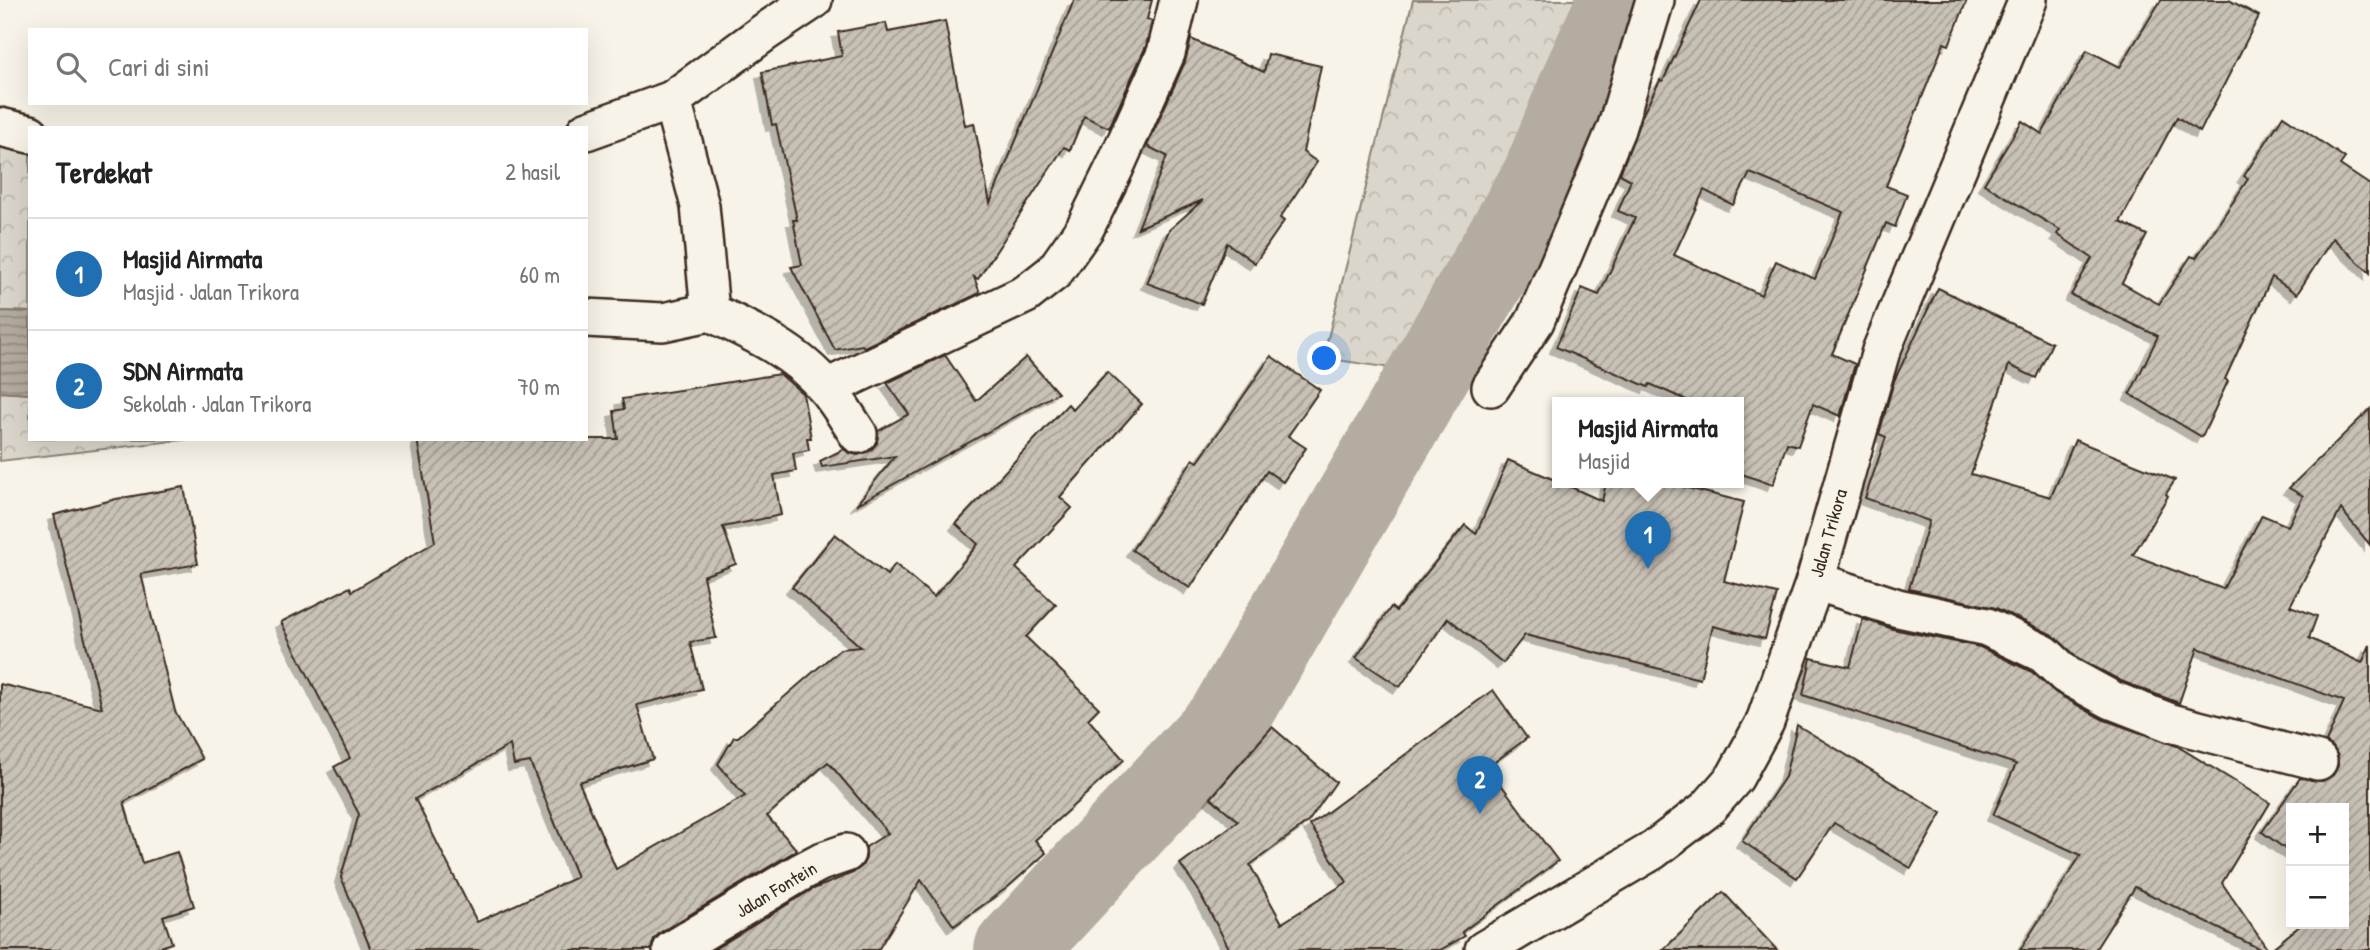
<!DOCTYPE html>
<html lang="id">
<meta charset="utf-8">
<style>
:root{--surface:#fff;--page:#f2f2f2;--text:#222;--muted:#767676;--line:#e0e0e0;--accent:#1f6fb2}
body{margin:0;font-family:"Patrick Hand",sans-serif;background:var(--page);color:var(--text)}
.controls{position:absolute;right:21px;bottom:21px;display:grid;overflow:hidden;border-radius:0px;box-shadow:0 7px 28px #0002}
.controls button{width:63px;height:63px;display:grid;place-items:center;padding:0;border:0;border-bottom:2px solid var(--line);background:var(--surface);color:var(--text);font:35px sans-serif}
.you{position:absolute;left:1325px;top:359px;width:24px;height:24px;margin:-18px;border:5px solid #fff;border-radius:50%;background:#1a73e8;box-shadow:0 0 0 10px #1a73e833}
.badge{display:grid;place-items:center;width:46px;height:46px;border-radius:50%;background:var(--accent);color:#fff;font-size:23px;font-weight:700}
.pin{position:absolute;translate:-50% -58px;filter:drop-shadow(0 2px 4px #0008)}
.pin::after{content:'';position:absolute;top:37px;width:24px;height:21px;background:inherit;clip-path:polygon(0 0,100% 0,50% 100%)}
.popup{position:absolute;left:1552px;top:397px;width:192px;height:91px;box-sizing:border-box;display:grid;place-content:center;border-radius:0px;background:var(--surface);filter:drop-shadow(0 2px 5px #0005);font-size:23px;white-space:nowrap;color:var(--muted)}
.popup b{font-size:26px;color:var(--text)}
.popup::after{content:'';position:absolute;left:50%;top:100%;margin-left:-14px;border:14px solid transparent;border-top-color:var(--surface)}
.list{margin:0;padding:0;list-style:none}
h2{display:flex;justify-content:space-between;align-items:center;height:91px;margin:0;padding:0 28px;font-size:30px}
h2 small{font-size:23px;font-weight:400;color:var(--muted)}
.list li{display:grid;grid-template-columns:46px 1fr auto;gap:21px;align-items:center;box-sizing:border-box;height:112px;padding:0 28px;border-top:2px solid var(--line)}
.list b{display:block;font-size:26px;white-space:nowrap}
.list p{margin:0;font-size:23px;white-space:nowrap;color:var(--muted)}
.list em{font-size:23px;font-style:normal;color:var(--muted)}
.icon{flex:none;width:38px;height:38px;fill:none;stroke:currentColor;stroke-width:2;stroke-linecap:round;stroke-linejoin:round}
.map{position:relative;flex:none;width:2370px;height:950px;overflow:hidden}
.search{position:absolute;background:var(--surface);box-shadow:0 7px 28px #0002;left:28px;top:28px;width:560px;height:77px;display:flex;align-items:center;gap:18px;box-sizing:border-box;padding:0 24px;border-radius:0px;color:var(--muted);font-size:26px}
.panel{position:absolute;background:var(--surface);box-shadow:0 7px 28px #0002;left:28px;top:126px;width:560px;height:315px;border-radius:0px}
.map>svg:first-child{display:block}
.forest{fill:url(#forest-crowns);stroke:#8b8074;stroke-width:2}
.water{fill:url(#water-rules);stroke:#84786c;stroke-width:2}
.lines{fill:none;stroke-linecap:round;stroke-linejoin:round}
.river{stroke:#b4aca0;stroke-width:82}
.building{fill:url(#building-hatch);stroke:#3b2a1e;stroke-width:2;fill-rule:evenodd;filter:url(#shadow)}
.street-casing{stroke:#3b2a1e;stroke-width:42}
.street{stroke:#f7f3e8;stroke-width:37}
.labels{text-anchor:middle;stroke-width:5;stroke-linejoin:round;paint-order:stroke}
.street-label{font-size:19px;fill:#3b2a1e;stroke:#f7f3e8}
</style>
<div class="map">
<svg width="2370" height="950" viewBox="0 0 2370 950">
<defs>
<pattern id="forest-crowns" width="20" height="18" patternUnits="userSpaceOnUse" patternTransform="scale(1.75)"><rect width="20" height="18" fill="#dbd6cb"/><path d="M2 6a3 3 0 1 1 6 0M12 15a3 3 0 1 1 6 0" fill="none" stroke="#bdb8ae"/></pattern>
<pattern id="water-rules" width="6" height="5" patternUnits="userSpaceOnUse" patternTransform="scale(1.75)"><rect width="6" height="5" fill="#b4aca0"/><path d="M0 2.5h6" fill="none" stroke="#948c82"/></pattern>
<pattern id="building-hatch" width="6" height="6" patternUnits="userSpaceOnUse" patternTransform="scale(1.75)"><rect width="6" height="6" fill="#c8c1b6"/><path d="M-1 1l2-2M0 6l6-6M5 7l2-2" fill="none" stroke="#a49d93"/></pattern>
<filter id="shadow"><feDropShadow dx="-6" dy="6" stdDeviation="0" flood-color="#0004"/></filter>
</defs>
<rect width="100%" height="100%" fill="#f7f3e8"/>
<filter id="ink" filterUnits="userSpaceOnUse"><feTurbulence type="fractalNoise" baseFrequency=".0143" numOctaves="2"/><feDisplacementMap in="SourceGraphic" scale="14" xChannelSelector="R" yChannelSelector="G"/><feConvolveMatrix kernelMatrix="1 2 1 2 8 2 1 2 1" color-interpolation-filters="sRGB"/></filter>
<g filter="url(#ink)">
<g class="forest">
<path d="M 1413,0 L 1673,0 L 1590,173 L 1398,369 L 1323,358 Z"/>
<path d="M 0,119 L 30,128 L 30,312 L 0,311 Z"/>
<path d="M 0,392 L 30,394 L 30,439 L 191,439 L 0,461 Z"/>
</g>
<path class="water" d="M 0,311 L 30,312 L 30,394 L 0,392 Z"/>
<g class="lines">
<path class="river" d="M 1015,950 L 1228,720 L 1543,177 L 1585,74 L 1619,0"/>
</g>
<g class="building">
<path d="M 1074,0 L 1152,0 L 1147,19 L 1152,21 L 1146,46 L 1109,128 L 1084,116 L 1070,150 L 1064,147 L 978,279 L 974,277 L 980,293 L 864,347 L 862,345 L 835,350 L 791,267 L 802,265 L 793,220 L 797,220 L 776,124 L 772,125 L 762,72 L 842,56 L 838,32 L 886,23 L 888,32 L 945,21 L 965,125 L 974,123 L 990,203 Z"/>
<path d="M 1701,0 L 1967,0 L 1949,45 L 1944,43 L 1886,186 L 1907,194 L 1895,227 L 1886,223 L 1832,354 L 1855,364 L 1840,416 L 1813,404 L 1798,446 L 1787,443 L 1773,485 L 1739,473 L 1739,403 L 1693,403 L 1650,384 L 1648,387 L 1556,347 L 1582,288 L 1599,295 L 1635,218 L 1618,211 L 1631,180 L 1620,174 L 1642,116 L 1660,80 L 1663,81 ZM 1750,173 L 1843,212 L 1815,279 L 1776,261 L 1761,295 L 1674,255 L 1704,190 L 1733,205 Z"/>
<path d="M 2161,0 L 2229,0 L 2259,16 L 2200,132 L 2177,117 L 2120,222 L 2147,235 L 2122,283 L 2159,304 L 2191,256 L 2196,258 L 2248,179 L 2244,176 L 2283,116 L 2345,158 L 2340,165 L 2370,185 L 2370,273 L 2333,238 L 2297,294 L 2272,277 L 2225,379 L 2228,381 L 2202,437 L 2130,394 L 2158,336 L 2071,295 L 2092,258 L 2057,234 L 2060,230 L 1984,184 L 2022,121 L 2042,134 L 2087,50 L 2120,67 Z"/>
<path d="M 1191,39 L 1264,72 L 1268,54 L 1321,66 L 1303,152 L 1317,162 L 1280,218 L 1284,221 L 1255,263 L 1227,243 L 1202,304 L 1147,283 L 1169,230 L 1203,200 L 1138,228 L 1167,156 L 1147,146 L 1185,62 Z"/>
<path d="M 1938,288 L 2052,343 L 2036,378 L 2009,365 L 1971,474 L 2051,497 L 2075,440 L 2175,480 L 2166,494 L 2168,496 L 2133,555 L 2223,589 L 2262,515 L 2288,526 L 2303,496 L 2289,488 L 2370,409 L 2370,545 L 2341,509 L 2290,606 L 2317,616 L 2309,638 L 2362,663 L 2370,645 L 2370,950 L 2270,950 L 2302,924 L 2344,924 L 2344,808 L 2291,808 L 2291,853 L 2262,832 L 2300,778 L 2323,781 L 2333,775 L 2338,766 L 2338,756 L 2333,747 L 2326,742 L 2344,701 L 2198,648 L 2179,703 L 2121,681 L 2078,658 L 2053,635 L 1996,608 L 1909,589 L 1929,521 L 1865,498 L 1886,437 L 1879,434 L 1894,381 Z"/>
<path d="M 945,355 L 976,401 L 1026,357 L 1058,393 L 856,505 L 895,456 L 822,467 L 820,461 L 844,449 L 849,453 L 858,455 L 870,451 L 877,443 L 878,431 L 909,414 L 887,383 Z"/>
<path d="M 1271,356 L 1320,390 L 1288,436 L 1306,448 L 1283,482 L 1267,471 L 1190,588 L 1132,550 L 1193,459 L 1198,462 Z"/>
<path d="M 1107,372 L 1142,404 L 1060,497 L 1072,508 L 1016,568 L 1056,605 L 1026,637 L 1099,708 L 1088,719 L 1124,760 L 1035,840 L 1046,853 L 1008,887 L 954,926 L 921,880 L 878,950 L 713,950 L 811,890 L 853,873 L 862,866 L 866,858 L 866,847 L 888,833 L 828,762 L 767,816 L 797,850 L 661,932 L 654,939 L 651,950 L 371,950 L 341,877 L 359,814 L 334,767 L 350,758 L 281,622 L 350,587 L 352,591 L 435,542 L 417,439 L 618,439 L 614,411 L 624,409 L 622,399 L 780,374 L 803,394 L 811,438 L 807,438 L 809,450 L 793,453 L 796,471 L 774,475 L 781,515 L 723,527 L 736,564 L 703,576 L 716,638 L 690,642 L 702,689 L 637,705 L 653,759 L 579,782 L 616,869 L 745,796 L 718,764 L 734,737 L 738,737 L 840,649 L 861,647 L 792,587 L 835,534 L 887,575 L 895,564 L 934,597 L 978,544 L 956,524 L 1068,404 L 1073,410 ZM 510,745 L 514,765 L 530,762 L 577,877 L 477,922 L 415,799 Z"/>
<path d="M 1508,460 L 1557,481 L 1557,483 L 1562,483 L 1602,501 L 1606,483 L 1668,483 L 1744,502 L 1724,581 L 1777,594 L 1765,639 L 1713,626 L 1700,679 L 1525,635 L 1503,663 L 1448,618 L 1400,687 L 1356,658 L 1391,607 L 1396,611 L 1465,525 L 1476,534 Z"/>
<path d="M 184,487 L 198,564 L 141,574 L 175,711 L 202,759 L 124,802 L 142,863 L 177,852 L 194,906 L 163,916 L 172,943 L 152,950 L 0,950 L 0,684 L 102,708 L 54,515 L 116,499 Z"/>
<path d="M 1863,619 L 1893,629 L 1980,647 L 2032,672 L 2056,693 L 2102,719 L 2177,746 L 2270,803 L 2222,883 L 2268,950 L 2262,950 L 2135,887 L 2095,950 L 2020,950 L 2081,855 L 1993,815 L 2016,764 L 1803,695 L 1811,658 L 1850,667 Z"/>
<path d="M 1493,690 L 1527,738 L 1488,767 L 1558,861 L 1462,932 L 1465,936 L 1440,950 L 1230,950 L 1197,888 L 1180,864 L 1238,821 L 1211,798 L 1272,727 L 1336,782 L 1308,822 L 1250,865 L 1282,923 L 1347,882 L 1310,825 Z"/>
<path d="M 1797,725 L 1942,813 L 1911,868 L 1834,823 L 1797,878 L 1742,841 L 1785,777 Z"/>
<path d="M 1723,892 L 1777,950 L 1663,950 Z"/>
</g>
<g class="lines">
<defs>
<g id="street">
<path d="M 672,100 L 700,206 L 710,312 C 753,332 797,352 827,389 C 839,403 848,419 858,434"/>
<path d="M 0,127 L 30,134"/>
<path d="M 586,131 L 672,100 L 765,32 L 813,0"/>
<path d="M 586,318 L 663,322 L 710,312"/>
<path d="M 1491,387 L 1535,321 L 1616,129 L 1655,0"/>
<path d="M 827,388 L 1026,294 L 1054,272 L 1085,228 L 1115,167 L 1166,53 L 1179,0"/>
<path d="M 1815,581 L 1898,608 L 1987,627 L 2044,654 L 2066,675 L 2112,700 L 2171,723 L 2318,761"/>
<path d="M 672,950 L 801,872 L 820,862 L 846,853"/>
<path d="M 1484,950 L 1652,851 L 1707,809 L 1735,777 L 1765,722 L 1815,581 L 1881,351 L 2028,0"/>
</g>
</defs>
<use href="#street" class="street-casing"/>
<use href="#street" class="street"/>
</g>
</g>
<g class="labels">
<g class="street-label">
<text transform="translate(1828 533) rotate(-74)" y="7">Jalan Trikora</text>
<text transform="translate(776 889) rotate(-31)" y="7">Jalan Fontein</text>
</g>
</g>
</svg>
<div class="controls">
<button>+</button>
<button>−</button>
</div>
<div class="you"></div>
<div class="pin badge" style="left:1648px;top:569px">1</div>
<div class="popup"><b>Masjid Airmata</b>Masjid</div>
<div class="pin badge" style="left:1480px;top:814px">2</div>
<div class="search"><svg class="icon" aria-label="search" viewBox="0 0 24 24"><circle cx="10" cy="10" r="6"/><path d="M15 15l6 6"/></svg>Cari di sini</div>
<section class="panel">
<h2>Terdekat<small>2 hasil</small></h2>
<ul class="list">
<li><span class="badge">1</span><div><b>Masjid Airmata</b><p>Masjid · Jalan Trikora</p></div><em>60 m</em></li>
<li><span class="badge">2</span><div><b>SDN Airmata</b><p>Sekolah · Jalan Trikora</p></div><em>70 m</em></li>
</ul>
</section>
</div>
